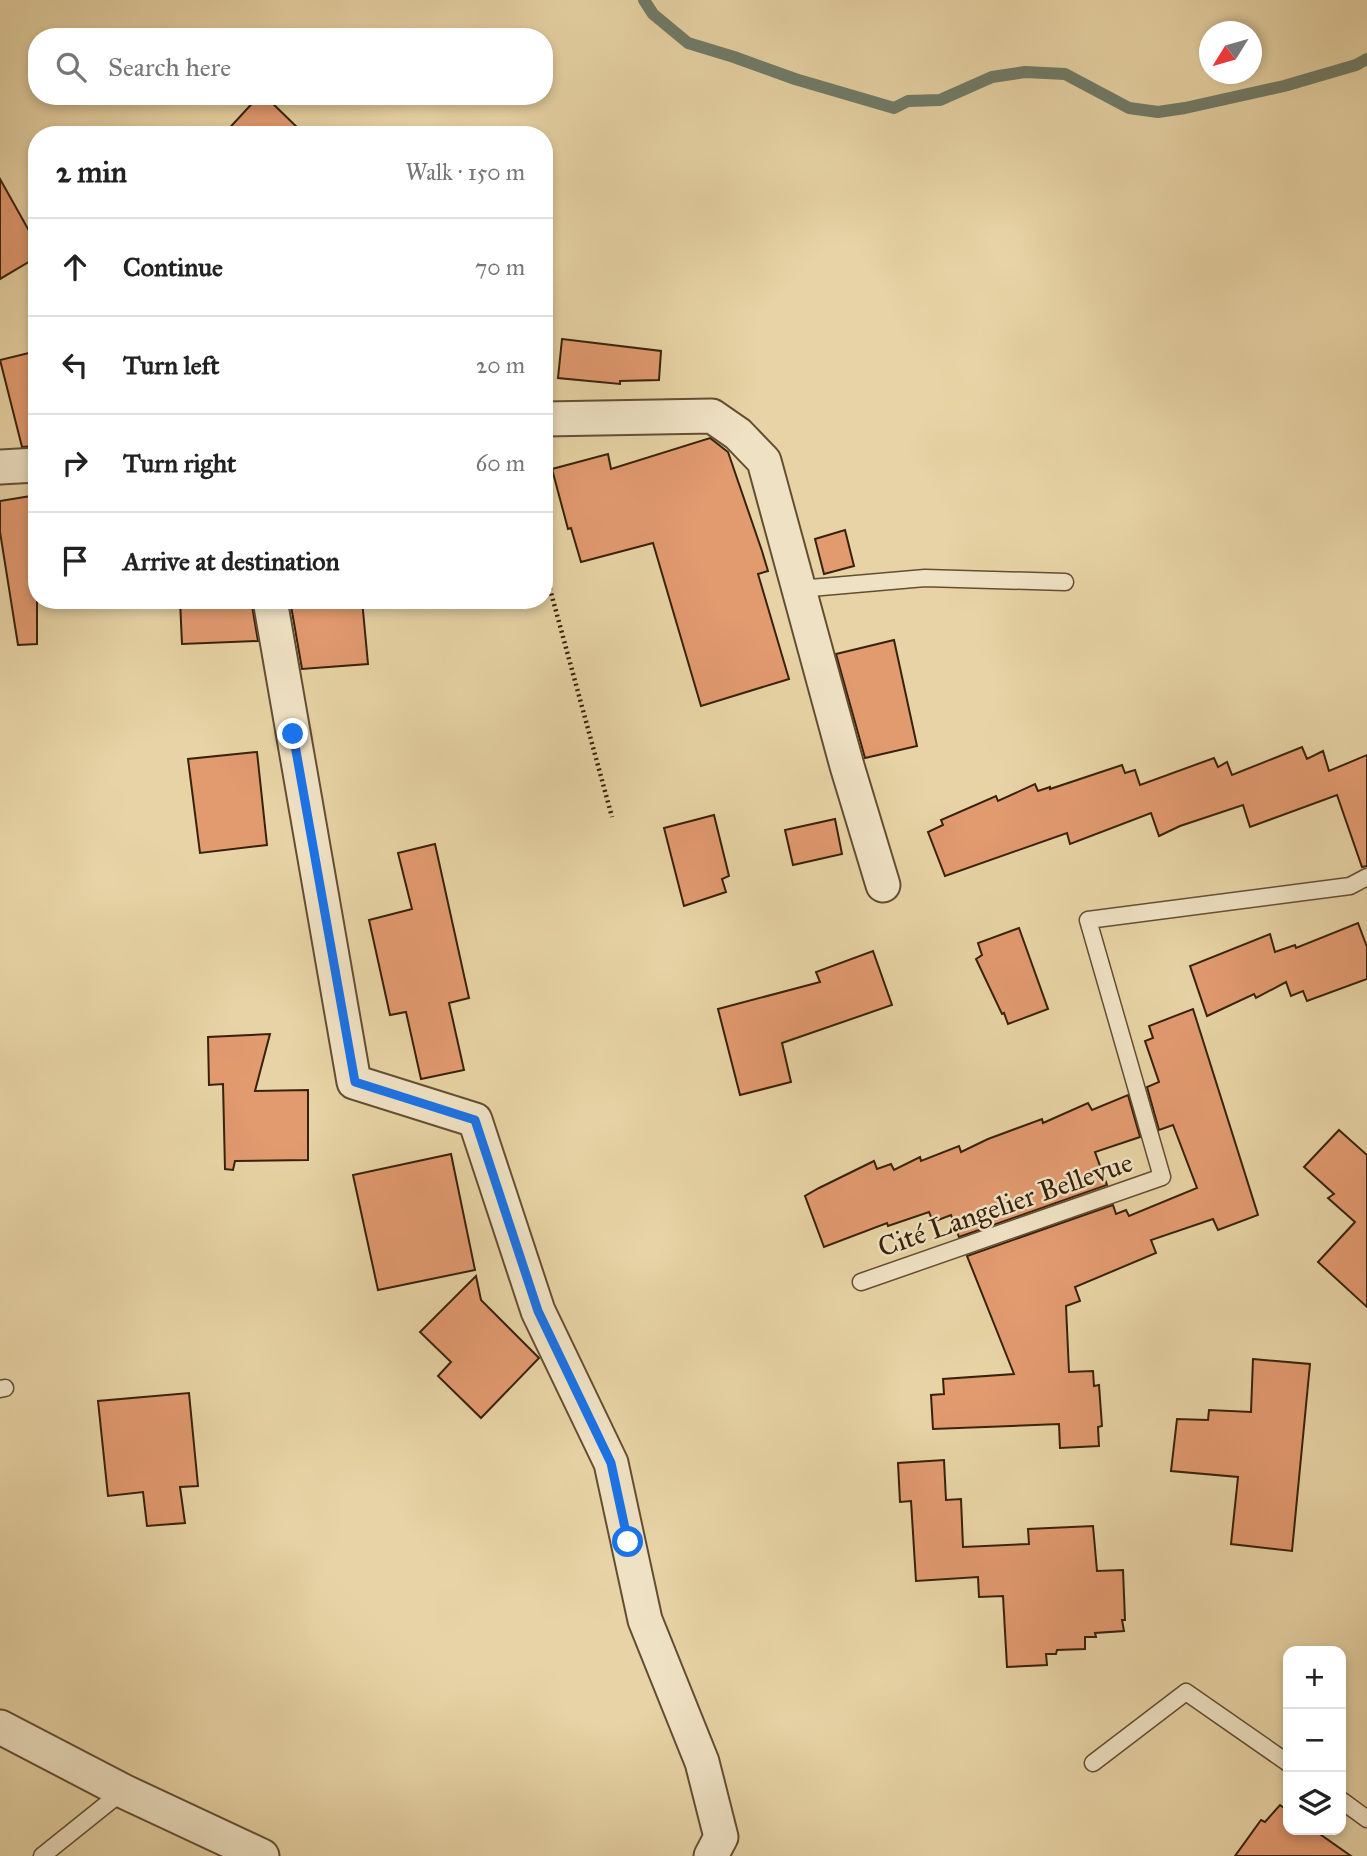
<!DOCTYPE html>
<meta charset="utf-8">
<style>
:root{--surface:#fff;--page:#f6f6f6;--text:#222;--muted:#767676;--line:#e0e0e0}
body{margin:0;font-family:"IM FELL Great Primer",serif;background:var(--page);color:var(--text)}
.controls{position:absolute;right:21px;bottom:21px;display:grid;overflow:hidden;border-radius:14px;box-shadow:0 4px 10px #0003}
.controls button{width:63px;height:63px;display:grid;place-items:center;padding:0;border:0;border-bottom:2px solid var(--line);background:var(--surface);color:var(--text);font:35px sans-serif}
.compass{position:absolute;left:1199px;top:21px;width:63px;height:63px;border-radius:50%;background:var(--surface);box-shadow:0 4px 10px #0003;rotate:233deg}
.stop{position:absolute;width:21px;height:21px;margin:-16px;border:5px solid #1a73e8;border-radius:50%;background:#fff}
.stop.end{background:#1a73e8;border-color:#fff;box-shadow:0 2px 7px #0008}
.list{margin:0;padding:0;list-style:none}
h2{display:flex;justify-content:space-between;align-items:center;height:91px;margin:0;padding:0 28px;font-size:30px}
h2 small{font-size:23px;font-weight:400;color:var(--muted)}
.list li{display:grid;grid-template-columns:46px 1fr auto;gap:21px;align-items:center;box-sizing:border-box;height:98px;padding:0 28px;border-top:2px solid var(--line)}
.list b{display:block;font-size:26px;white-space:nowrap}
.list em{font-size:23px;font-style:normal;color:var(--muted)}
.icon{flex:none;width:38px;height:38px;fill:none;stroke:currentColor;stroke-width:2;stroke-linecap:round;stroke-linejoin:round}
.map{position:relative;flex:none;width:1367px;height:1856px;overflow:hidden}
.search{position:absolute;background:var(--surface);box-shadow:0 4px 10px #0003;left:28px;top:28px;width:525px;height:77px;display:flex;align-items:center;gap:18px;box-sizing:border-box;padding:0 24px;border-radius:28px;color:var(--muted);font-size:26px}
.panel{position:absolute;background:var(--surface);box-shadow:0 4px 10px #0003;left:28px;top:126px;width:525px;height:483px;border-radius:28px}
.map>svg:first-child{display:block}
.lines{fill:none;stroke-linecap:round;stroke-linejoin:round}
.stream{stroke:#717c69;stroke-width:12}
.building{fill:#e29a6f;stroke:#38210b;stroke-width:2}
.lane-casing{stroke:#644e32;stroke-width:19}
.street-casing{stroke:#644e32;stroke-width:37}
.path{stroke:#38210b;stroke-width:4.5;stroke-dasharray:2 3.5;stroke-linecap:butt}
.lane{stroke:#efe2c4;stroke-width:16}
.street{stroke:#efe2c4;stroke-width:33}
.route{stroke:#1a73e8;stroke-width:9}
.labels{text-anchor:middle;stroke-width:5;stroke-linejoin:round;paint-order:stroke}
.street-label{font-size:28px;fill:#38210b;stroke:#efe2c4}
</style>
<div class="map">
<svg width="1367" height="1856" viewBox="0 0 1367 1856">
<rect width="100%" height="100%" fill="#e7d3a5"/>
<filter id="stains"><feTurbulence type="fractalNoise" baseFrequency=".00286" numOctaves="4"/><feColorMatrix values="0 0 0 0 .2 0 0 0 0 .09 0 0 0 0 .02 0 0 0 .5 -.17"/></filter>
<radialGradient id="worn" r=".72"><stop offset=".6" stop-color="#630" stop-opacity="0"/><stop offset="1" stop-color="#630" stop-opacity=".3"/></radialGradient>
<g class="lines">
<path class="stream" d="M 644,0 L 653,14 L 688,43 L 734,57 L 795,79 L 894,108 L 908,101 L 940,100 L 992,77 L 1025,72 L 1065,74 L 1129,108 L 1158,112 L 1185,108 L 1284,86 L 1356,65 L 1367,59"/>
</g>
<g class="building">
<path d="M 259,96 L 265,96 L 305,135 L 223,135 Z"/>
<path d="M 0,179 L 37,245 L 37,257 L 0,279 Z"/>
<path d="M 562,339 L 661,351 L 659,380 L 620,381 L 620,384 L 558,378 Z"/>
<path d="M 37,351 L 37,446 L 22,447 L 0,360 Z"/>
<path d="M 710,438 L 728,452 L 762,551 L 768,571 L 758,574 L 789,679 L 701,706 L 653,543 L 581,562 L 571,528 L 568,529 L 552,469 L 608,454 L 611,469 Z"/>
<path d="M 37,495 L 37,644 L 18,645 L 0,532 L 0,501 Z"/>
<path d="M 845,530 L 854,566 L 824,574 L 815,539 Z"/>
<path d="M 180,600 L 251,600 L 258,641 L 182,644 Z"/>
<path d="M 290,600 L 362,600 L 368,664 L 302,669 Z"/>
<path d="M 894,640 L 917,746 L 865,758 L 836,654 Z"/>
<path d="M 1302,747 L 1307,759 L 1323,751 L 1329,771 L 1367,755 L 1367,866 L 1362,867 L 1337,795 L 1250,827 L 1243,805 L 1180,826 L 1159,836 L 1151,813 L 1070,844 L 1067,833 L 945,876 L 928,832 L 943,825 L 941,820 L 996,796 L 998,801 L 1035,784 L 1038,791 L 1050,787 L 1050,789 L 1122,765 L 1125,773 L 1135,770 L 1140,785 L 1214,758 L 1218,767 L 1227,762 L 1232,775 Z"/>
<path d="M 257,752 L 267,845 L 200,853 L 188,759 Z"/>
<path d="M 714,815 L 729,876 L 722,879 L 726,892 L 684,906 L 664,828 Z"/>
<path d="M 835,819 L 842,854 L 793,865 L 785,830 Z"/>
<path d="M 435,844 L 469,998 L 449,1003 L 464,1070 L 421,1079 L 406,1012 L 390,1015 L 369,920 L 412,909 L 398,853 Z"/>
<path d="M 1358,923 L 1367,947 L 1367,979 L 1307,1001 L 1303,991 L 1291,996 L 1286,982 L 1256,998 L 1254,994 L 1207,1016 L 1190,966 L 1270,934 L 1275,952 L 1295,945 L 1296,948 Z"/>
<path d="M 1019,928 L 1048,1009 L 1008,1024 L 1004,1013 L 1002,1014 L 976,959 L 982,955 L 978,943 Z"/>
<path d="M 873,951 L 892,1005 L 782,1043 L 791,1082 L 740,1095 L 718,1009 L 820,982 L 816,972 Z"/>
<path d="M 1193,1009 L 1258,1215 L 1218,1230 L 1213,1219 L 1151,1240 L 1156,1253 L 1075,1287 L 1080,1301 L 1066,1306 L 1069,1372 L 1093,1371 L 1094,1386 L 1099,1385 L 1102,1426 L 1098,1427 L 1099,1446 L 1060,1448 L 1059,1424 L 933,1429 L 931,1395 L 944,1394 L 943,1379 L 1014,1374 L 967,1256 L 1113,1205 L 1116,1214 L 1126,1210 L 1129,1216 L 1197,1188 L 1173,1125 L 1159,1130 L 1147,1087 L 1159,1082 L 1145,1041 L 1153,1038 L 1149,1026 Z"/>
<path d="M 270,1034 L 255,1091 L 308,1090 L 308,1160 L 235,1161 L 233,1170 L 225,1169 L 223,1084 L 209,1085 L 208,1037 Z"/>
<path d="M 1128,1095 L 1140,1137 L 1095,1152 L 1107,1185 L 959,1237 L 951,1215 L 933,1222 L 929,1212 L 888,1226 L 887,1223 L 824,1247 L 805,1196 L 819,1188 L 874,1161 L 877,1169 L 891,1164 L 894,1170 L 920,1157 L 921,1161 L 959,1146 L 961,1152 L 988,1139 L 1042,1119 L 1043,1123 L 1088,1103 L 1092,1110 Z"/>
<path d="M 1339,1130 L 1367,1155 L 1367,1307 L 1318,1262 L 1355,1222 L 1328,1198 L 1334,1194 L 1304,1167 Z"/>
<path d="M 451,1154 L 475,1270 L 378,1290 L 353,1175 Z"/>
<path d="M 476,1276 L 481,1300 L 539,1358 L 481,1418 L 438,1376 L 451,1362 L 420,1332 Z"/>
<path d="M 1253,1359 L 1310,1364 L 1292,1551 L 1231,1544 L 1238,1477 L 1171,1471 L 1177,1419 L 1208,1420 L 1209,1410 L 1251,1412 Z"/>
<path d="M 189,1393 L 198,1486 L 180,1487 L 185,1523 L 147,1526 L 143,1492 L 108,1496 L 98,1401 Z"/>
<path d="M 944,1460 L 946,1500 L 961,1499 L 963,1547 L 1029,1544 L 1028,1529 L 1093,1526 L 1097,1571 L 1123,1570 L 1125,1620 L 1122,1620 L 1124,1631 L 1095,1633 L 1096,1637 L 1085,1637 L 1085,1649 L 1057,1650 L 1056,1654 L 1046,1654 L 1047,1665 L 1007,1667 L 1003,1596 L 979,1597 L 978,1577 L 916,1581 L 911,1501 L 900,1502 L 898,1463 Z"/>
<path d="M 1280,1805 L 1288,1811 L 1288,1830 L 1314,1830 L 1351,1856 L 1235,1856 L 1261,1820 L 1265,1822 Z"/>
</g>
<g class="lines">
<defs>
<g id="lane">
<path d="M 799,589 L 925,578 L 1065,582"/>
<path d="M 861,1282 L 1162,1177 L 1088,920 L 1350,886 L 1367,877"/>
<path d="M 0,1389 L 5,1388"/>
<path d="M 1093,1763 L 1186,1692 L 1288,1763"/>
<path d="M 1341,1800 L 1367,1819"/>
<path d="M 42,1856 L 123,1791"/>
</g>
<g id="street">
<path d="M 544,419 L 712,416 L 738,434 L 764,461 L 847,766 L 883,885"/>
<path d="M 0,467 L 37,465"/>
<path d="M 270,600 L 354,1082 L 475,1120 L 538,1311 L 611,1463 L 645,1620 L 702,1762 L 721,1837 L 711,1856"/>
<path d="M 0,1727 L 123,1791 L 262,1856"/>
</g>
</defs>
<use href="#lane" class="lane-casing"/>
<use href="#street" class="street-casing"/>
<path class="path" d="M 544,567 L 612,817"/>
<use href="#lane" class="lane"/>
<use href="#street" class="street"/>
</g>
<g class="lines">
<path class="route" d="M 293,734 L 355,1082 L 475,1120 L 538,1311 L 611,1463 L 628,1542"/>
</g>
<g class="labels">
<g class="street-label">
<text transform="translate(1005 1204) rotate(-19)" y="10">Cité Langelier Bellevue</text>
</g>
</g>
<rect width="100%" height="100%" filter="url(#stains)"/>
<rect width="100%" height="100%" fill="url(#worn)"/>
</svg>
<div class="controls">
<button>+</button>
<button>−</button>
<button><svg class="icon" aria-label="layers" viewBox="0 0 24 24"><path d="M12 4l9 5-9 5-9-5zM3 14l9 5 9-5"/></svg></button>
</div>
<svg class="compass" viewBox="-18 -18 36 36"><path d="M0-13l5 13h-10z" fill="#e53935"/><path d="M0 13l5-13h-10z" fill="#767676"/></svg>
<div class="stop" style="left:628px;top:1542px"></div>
<div class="stop end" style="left:293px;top:734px"></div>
<div class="search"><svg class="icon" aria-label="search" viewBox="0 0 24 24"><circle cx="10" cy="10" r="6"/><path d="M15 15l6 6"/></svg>Search here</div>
<section class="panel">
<h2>2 min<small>Walk · 150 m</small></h2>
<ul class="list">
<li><svg class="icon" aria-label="ahead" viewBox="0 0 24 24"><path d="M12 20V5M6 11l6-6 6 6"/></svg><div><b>Continue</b></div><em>70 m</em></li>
<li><svg class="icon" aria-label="left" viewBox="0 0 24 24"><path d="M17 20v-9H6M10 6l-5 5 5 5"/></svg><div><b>Turn left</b></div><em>20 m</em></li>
<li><svg class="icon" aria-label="right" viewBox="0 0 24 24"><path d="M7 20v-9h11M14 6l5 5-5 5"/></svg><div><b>Turn right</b></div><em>60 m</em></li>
<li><svg class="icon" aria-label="arrive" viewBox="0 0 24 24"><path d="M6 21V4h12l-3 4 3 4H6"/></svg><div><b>Arrive at destination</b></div></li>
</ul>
</section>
</div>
